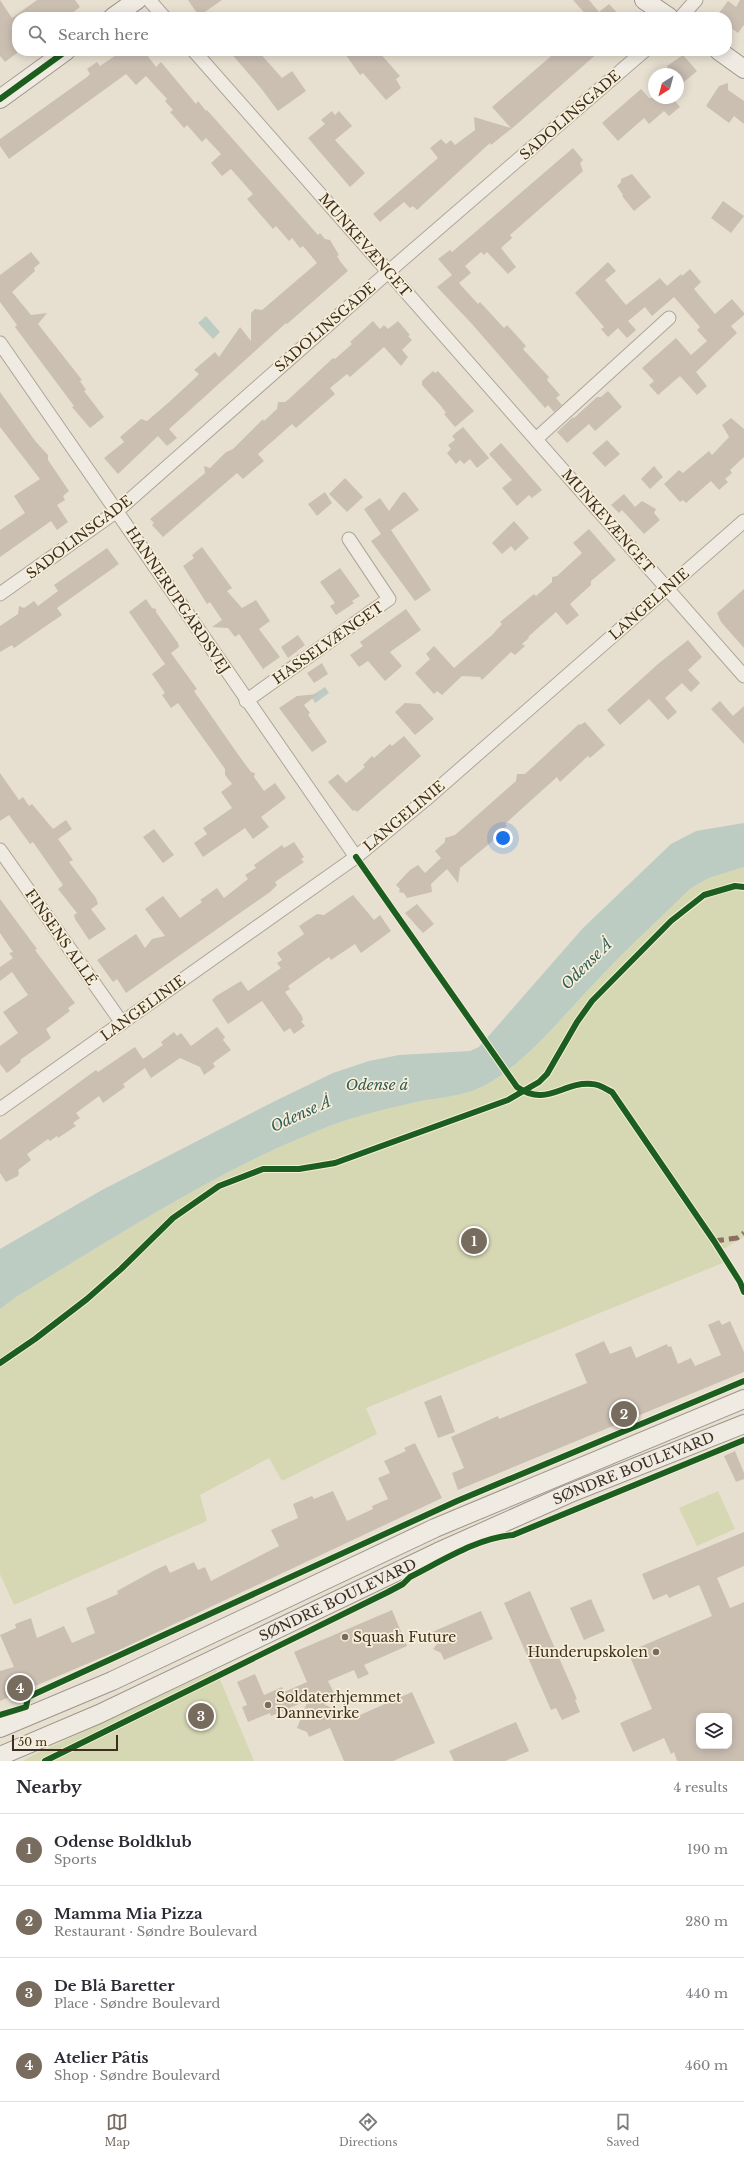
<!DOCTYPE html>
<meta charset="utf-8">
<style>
:root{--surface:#fff;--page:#f7f7f7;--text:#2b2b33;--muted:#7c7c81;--line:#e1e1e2;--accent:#786c5e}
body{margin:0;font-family:"Libre Baskerville",serif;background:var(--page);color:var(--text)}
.controls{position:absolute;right:12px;bottom:12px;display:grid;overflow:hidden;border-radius:8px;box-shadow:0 2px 10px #0003}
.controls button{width:36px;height:36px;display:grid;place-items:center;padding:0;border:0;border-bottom:1px solid var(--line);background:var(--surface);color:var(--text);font:20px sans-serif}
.compass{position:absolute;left:648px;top:68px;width:36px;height:36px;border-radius:50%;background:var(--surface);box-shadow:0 2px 10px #0003;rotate:216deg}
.scale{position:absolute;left:12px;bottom:10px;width:106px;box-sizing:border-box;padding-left:4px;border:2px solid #3d2e20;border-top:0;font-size:11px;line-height:14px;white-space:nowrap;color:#3d2e20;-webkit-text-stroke:3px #f7eed8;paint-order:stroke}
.you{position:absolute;left:503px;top:838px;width:14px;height:14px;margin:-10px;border:3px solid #fff;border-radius:50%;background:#1a73e8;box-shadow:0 0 0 6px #1a73e833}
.badge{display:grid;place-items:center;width:26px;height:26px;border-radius:50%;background:var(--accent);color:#fff;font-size:13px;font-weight:700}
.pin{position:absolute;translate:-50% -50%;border:2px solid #fff;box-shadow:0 1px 4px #0006}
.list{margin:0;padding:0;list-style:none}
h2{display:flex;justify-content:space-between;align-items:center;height:52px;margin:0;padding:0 16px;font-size:17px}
h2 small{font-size:13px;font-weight:400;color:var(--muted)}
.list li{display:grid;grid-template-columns:26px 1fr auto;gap:12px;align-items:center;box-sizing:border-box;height:72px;padding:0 16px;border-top:1px solid var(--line)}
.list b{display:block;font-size:15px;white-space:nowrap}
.list p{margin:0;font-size:13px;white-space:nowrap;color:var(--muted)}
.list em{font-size:13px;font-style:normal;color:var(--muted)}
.icon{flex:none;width:22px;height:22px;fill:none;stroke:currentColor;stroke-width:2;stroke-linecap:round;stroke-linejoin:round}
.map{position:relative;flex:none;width:744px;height:1761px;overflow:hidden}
.search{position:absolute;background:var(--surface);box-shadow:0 2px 10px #0003;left:12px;right:12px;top:12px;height:44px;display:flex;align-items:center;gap:10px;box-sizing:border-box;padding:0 14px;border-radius:16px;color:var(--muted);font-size:15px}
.sheet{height:340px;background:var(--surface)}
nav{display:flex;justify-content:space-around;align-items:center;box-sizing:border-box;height:56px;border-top:1px solid var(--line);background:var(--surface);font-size:11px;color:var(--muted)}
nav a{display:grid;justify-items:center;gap:2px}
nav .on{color:var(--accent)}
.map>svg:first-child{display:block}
.green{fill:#d6d7b3}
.water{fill:#bcccc2}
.building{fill:#cbbfb2;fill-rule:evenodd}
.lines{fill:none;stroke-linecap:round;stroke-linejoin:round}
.street-casing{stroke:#ada599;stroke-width:15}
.secondary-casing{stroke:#9c958a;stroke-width:20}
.street{stroke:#efebe3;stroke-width:13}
.secondary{stroke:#efebe3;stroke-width:18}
.quiet{stroke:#8d6e63;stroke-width:5;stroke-dasharray:10 5;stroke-linecap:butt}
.cycleway-casing{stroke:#f7eed8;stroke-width:8}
.cycleway{stroke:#1b5e20;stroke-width:6}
.poi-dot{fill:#786c5e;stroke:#f7eed8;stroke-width:1.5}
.labels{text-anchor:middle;stroke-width:3.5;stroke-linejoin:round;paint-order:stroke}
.street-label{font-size:14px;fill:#3d2e20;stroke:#f7eed8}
.poi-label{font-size:14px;fill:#3d2e20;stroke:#f7eed8;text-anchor:start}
.water-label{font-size:15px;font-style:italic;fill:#2f5d5a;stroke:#f7eed8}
</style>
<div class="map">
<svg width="744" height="1761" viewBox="0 0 744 1761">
<rect width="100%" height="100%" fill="#e7e0d1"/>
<g class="green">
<path d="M 744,867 L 744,882 L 726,883 L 744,887 L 744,1237 L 718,1252 L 725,1262 L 366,1408 L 377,1434 L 282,1481 L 269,1458 L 200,1495 L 207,1521 L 14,1605 L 0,1574 L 0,1309 L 16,1297 C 114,1238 211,1174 317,1131 C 350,1117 386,1109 421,1101 C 445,1097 470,1095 491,1082 C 529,1058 557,1023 587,991 C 620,955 656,922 691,888 L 709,878 Z"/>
<path d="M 718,1491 L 735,1529 L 697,1546 L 679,1508 Z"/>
<path d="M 216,1670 L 254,1761 L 23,1761 L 31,1756 Z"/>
</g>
<g class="water">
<path d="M 206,316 L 220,332 L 213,339 L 198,323 Z"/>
<path d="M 325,687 L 329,693 L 315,703 L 311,696 Z"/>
<path d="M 744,823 L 744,867 L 709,878 L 691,888 C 656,922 620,955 587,991 C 557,1023 529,1058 491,1082 C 470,1095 445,1097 421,1101 C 386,1109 350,1117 317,1131 C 211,1174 114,1238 16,1297 L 0,1309 L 0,1249 L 102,1190 L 275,1101 L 333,1073 L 369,1061 L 399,1055 L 470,1051 L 479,1047 L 583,928 L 671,844 L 696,831 Z"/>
</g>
<g class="building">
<path d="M 0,0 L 12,18 L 37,0 L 75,0 L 80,7 L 67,17 L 17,17 L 17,53 L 5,62 L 0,56 Z"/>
<path d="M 188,0 L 222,0 L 199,16 Z"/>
<path d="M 573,0 L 589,0 L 599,12 L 609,4 L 621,17 L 588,17 Z"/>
<path d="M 740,0 L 744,0 L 744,25 L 738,33 L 727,25 L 727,17 L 716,17 L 728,1 L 736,7 Z"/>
<path d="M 122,51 L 144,51 L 156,67 L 161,62 L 196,104 L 198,101 L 206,111 L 207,110 L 318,235 L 320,233 L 325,239 L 330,240 L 339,255 L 337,256 L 340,261 L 348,271 L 287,324 L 286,323 L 169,429 L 177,438 L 167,446 L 158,436 L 118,474 L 104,458 L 124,442 L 120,437 L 141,419 L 147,421 L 168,403 L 193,380 L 199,374 L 194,370 L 215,352 L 219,357 L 240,327 L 251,341 L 251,313 L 255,309 L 262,310 L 317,263 L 303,246 L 300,248 L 292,238 L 289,241 L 276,226 L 273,229 L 247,199 L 253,194 L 231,169 L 222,176 L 211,163 L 221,154 L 206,138 L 202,142 L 187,125 L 184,128 L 170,112 L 173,110 L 165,101 L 167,99 L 146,76 L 136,85 L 126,74 L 9,159 L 0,146 L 0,139 L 87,77 L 90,74 L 87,69 L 97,62 L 100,66 Z"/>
<path d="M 229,51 L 258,51 L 282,78 L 292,71 L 306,91 L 278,111 L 260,87 Z"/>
<path d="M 343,51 L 378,51 L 400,76 L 396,79 L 401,88 L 386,100 L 363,73 L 360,75 Z"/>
<path d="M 557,51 L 600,51 L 516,125 L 491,145 L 490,143 L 417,210 L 413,206 L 410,208 L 404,202 L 380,222 L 373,214 L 438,158 L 430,148 L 441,139 L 446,144 L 451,140 L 455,145 L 475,130 L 474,117 L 511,128 L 492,107 Z"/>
<path d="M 683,55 L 697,71 L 678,87 L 678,74 L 661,74 L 668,67 L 667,66 Z"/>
<path d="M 728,83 L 728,90 L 744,101 L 744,124 L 734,116 L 729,123 L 706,106 L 719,86 Z"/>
<path d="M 641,89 L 649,98 L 678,98 L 675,101 L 680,107 L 669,116 L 664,111 L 649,124 L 644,118 L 618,141 L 602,123 Z"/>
<path d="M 332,111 L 335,115 L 339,111 L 352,126 L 335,140 L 365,173 L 350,187 L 308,138 L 325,124 L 321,120 Z"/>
<path d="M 573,148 L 583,160 L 580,163 L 583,171 L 510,235 L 512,238 L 501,248 L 516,267 L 508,274 L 487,252 L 484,255 L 481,252 L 465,266 L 471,273 L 459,283 L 478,304 L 480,302 L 504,328 L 507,325 L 526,346 L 523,349 L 549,377 L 547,380 L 560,395 L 556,398 L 562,405 L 554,412 L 548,405 L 545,408 L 472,324 L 437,287 L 452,275 L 438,259 L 450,250 L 452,252 Z"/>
<path d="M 632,174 L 651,197 L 634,211 L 622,196 L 623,195 L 617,186 L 621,182 L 621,179 Z"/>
<path d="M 723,201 L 744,216 L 731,233 L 711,218 Z"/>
<path d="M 31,252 L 40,263 L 34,268 L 35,271 L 12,292 L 31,315 L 47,313 L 38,324 L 82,380 L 80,381 L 86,390 L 84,391 L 104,417 L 90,428 L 72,407 L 74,406 L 15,327 L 17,325 L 0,302 L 0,275 Z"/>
<path d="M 608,262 L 616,271 L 605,280 L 626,305 L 660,278 L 667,286 L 681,274 L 682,276 L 690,269 L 701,282 L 694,289 L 715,314 L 732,299 L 744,313 L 744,315 L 731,326 L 737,333 L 696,372 L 707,386 L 697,395 L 680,376 L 658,395 L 649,385 L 654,381 L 642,368 L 676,338 L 691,355 L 707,341 L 697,330 L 700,327 L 674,297 L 652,316 L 645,307 L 628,321 L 636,330 L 627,338 L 618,328 L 608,337 L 601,329 L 604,327 L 575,293 Z"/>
<path d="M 373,321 L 380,329 L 384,325 L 388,329 L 398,321 L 410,335 L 408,336 L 412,340 L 402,350 L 408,357 L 401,366 L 384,347 L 350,377 L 347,374 L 330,388 L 335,394 L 296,428 L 292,424 L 258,454 L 264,461 L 243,479 L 237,473 L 163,537 L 152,525 L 154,523 L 150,519 L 205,473 L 204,466 L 210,468 L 226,452 L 233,449 L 263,419 L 264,421 L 277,409 L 278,402 L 285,402 L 289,399 L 333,358 L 335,359 L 352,344 L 350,342 Z"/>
<path d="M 433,371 L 435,373 L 438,371 L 474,411 L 455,427 L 444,414 L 446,413 L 441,406 L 422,385 L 422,381 Z"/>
<path d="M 608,391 L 622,407 L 595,431 L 589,424 L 567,443 L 557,432 L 573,417 L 574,418 L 597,397 L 601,397 Z"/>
<path d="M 0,392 L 36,442 L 48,455 L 48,460 L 69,491 L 63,496 L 65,500 L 57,505 L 68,522 L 57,530 L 51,521 L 0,557 L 0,530 L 25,513 L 14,496 L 40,479 L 0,427 Z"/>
<path d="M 731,418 L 744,429 L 744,457 L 730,470 L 732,473 L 725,479 L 728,482 L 719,490 L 711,481 L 686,503 L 683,500 L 680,502 L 664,484 L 679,470 L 683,473 L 709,451 L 712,455 L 729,437 L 722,425 Z"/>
<path d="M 463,427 L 489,458 L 477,468 L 470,459 L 464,464 L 460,460 L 456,464 L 447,453 L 451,449 L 448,445 L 455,440 L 452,436 Z"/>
<path d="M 607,440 L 620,454 L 605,467 L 592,453 Z"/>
<path d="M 501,443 L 542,490 L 532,498 L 529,495 L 517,506 L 502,488 L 512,480 L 489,454 Z"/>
<path d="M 654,466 L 663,477 L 650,489 L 641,479 Z"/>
<path d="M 345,478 L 363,497 L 347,512 L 329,494 Z"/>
<path d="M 325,492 L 332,503 L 317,516 L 308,504 Z"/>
<path d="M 405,492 L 419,510 L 391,530 L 431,590 L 415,601 L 371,541 L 381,534 L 364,509 L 380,498 L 389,511 L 402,493 Z"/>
<path d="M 624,494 L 635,507 L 642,501 L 656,509 L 654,513 L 660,520 L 644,534 L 622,510 L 619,513 L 611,505 Z"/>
<path d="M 514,521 L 529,538 L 515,551 L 511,546 L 502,554 L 492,543 Z"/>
<path d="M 589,529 L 616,560 L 591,581 L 591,585 L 570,604 L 579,615 L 567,625 L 556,612 L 528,637 L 529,638 L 522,644 L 525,646 L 515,655 L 511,652 L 482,680 L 480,677 L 462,676 L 442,695 L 437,691 L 434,694 L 415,673 L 430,659 L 426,654 L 434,646 L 454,668 L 492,635 L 502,624 L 500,622 L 534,594 L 536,596 L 552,582 L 552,577 L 557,576 L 582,553 L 573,543 Z"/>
<path d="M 202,547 L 232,588 L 227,591 L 242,608 L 256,600 L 270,621 L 259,629 L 280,657 L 263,669 L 239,634 L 235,637 L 228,628 L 212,627 L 222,620 L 210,602 L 207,604 L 183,566 L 194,558 L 192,555 Z"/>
<path d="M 107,548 L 119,564 L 57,608 L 62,615 L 14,648 L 12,645 L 0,652 L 0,626 L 18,614 L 19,606 L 24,608 L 34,601 L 38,606 L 58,591 L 54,585 Z"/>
<path d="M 340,568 L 360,596 L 352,601 L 354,603 L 336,615 L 330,606 L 335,603 L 320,582 Z"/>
<path d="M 744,589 L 744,648 L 721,622 L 717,613 Z"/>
<path d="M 146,599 L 152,608 L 156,609 L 156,612 L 178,643 L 179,647 L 171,653 L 197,689 L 194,691 L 237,753 L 251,772 L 255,773 L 254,777 L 264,791 L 275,783 L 286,798 L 261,817 L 269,827 L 253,839 L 245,828 L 203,857 L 194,843 L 207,834 L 203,828 L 232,808 L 221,792 L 232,784 L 225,775 L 225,769 L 178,703 L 171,708 L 162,695 L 165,693 L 152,674 L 165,664 L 129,612 Z"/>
<path d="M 406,609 L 421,630 L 390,652 L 402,666 L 385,681 L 368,661 L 359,667 L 350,655 L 363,646 L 360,642 Z"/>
<path d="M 298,635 L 305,645 L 288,658 L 281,647 Z"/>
<path d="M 688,640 L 702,657 L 688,670 L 700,683 L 691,692 L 682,683 L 665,698 L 677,712 L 668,720 L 649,699 L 620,725 L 607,710 L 658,664 Z"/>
<path d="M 322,663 L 328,674 L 314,683 L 307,673 Z"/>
<path d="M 318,694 L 304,705 L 310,713 L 308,715 L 327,742 L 312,752 L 279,708 L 297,696 Z"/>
<path d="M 720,701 L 733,716 L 744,706 L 744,744 L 711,709 Z"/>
<path d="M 405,703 L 420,704 L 434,719 L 415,735 L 395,712 Z"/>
<path d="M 585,722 L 605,745 L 590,758 L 588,756 L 560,782 L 557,777 L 505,824 L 507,826 L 504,828 L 508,832 L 507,834 L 498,842 L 495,839 L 460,868 L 458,883 L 447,869 L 431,884 L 432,892 L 407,898 L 404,893 L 399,892 L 400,889 L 396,885 L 410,870 L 418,865 L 425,873 L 441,858 L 435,851 L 445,842 L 445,838 L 455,835 L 516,781 L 517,774 L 525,774 L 579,724 L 580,725 Z"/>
<path d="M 404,736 L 421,756 L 357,812 L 355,810 L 353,811 L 328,782 L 338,774 L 346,783 L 365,767 L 363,765 L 372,756 L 374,758 L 390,744 L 392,746 Z"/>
<path d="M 0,773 L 19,800 L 23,797 L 29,806 L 32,804 L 53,829 L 66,820 L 72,829 L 58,839 L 73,860 L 69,862 L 96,898 L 98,904 L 91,909 L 106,929 L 89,940 L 75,919 L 74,915 L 77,913 L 58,889 L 63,885 L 33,842 L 30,844 L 9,815 L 0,821 Z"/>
<path d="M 154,829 L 174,855 L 163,863 L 143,837 Z"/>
<path d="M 294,842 L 304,857 L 301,859 L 304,862 L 275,882 L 277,885 L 270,892 L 126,993 L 117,979 L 113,982 L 97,960 L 136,934 L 145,948 L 152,939 L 165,936 L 145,909 L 163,896 L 180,918 L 202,902 L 200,900 L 217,888 L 224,898 L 248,879 L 245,875 L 256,868 L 254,865 L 282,845 L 284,848 Z"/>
<path d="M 353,895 L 374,920 L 380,915 L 391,931 L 361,953 L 355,944 L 331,960 L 329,957 L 288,986 L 290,989 L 285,992 L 302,1016 L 303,1020 L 301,1021 L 305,1026 L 294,1034 L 290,1028 L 284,1032 L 262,1001 L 228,1024 L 212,1000 L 216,996 L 241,981 L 248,991 L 281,968 L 277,963 L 282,960 L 277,953 L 304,934 L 299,926 L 317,914 L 324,915 Z"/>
<path d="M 0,899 L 37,949 L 35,950 L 75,1003 L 68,1008 L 70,1011 L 46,1029 L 51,1038 L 20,1060 L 21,1062 L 7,1073 L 0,1064 L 0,1046 L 18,1033 L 3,1012 L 28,995 L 12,972 L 0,981 L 0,967 L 13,958 L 9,953 L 13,952 L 0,933 Z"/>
<path d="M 417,904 L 434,924 L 423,933 L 405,913 Z"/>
<path d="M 217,1027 L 225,1037 L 223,1040 L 231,1050 L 213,1063 L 215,1067 L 204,1075 L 200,1067 L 180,1058 L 151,1078 L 145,1068 L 123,1084 L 125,1087 L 103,1103 L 99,1096 L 76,1113 L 80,1118 L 73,1123 L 76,1126 L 58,1138 L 57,1136 L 50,1141 L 48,1139 L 27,1154 L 31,1160 L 18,1170 L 19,1173 L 18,1176 L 6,1182 L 0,1173 L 0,1140 L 96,1070 L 98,1072 L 135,1047 L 143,1059 L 163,1045 L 161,1042 L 174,1032 L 177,1036 L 181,1033 L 191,1046 Z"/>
<path d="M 719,1320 L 722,1325 L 730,1321 L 744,1352 L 744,1372 L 458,1490 L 452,1473 L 464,1468 L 451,1437 L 498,1416 L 499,1419 L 587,1383 L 575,1354 L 604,1341 L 610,1354 L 631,1346 L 636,1358 L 667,1344 L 668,1347 L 671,1346 L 678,1364 L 691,1358 L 695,1366 L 721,1355 L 708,1325 Z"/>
<path d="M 441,1395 L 455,1432 L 438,1438 L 424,1402 Z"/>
<path d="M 415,1443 L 442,1498 L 117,1651 L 0,1701 L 0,1671 L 14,1667 L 0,1635 L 16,1628 L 15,1624 L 31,1618 L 37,1638 L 64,1626 L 72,1643 L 95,1633 L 86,1608 L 118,1594 L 117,1591 L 155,1570 L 166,1565 L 170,1573 L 194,1562 L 198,1570 L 205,1567 L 211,1581 L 279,1546 L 271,1530 L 298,1518 L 293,1504 L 312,1496 L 314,1499 L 333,1491 L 347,1521 L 373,1509 L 372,1506 L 388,1499 L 378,1478 L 390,1473 L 384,1461 L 406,1451 L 404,1448 Z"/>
<path d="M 735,1451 L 744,1473 L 744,1479 L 736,1482 L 724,1456 Z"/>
<path d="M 744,1532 L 744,1566 L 717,1578 L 730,1608 L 744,1602 L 744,1761 L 677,1761 L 674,1752 L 671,1754 L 664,1738 L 633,1752 L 620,1723 L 652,1709 L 628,1652 L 712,1616 L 699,1585 L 669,1598 L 667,1594 L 653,1600 L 642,1574 ZM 699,1716 L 729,1716 L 729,1746 L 699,1746 Z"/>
<path d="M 530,1591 L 577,1699 L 575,1700 L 580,1712 L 562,1720 L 556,1708 L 551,1710 L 504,1603 Z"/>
<path d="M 591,1599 L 605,1631 L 584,1640 L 570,1608 Z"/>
<path d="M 392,1610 L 407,1646 L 364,1665 L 369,1674 L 358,1679 L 354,1670 L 328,1681 L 337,1699 L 324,1704 L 351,1719 L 412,1692 L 435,1743 L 393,1761 L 344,1761 L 330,1728 L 309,1737 L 307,1732 L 297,1728 L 308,1700 L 271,1716 L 270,1713 L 248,1722 L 242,1707 L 247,1705 L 237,1682 L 255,1674 L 264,1695 L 282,1687 L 284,1692 L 307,1682 L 294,1652 Z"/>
<path d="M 481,1611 L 493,1639 L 444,1660 L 441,1653 L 433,1649 L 437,1644 L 432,1632 Z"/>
<path d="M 516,1722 L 529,1751 L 505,1761 L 454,1761 L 449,1751 Z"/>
</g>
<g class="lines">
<defs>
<g id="street">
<path d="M 149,0 L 164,17"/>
<path d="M 681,17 L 696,0"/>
<path d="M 194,51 L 744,676"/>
<path d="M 0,343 L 356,857"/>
<path d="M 536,439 L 669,318"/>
<path d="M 0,594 L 117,511 L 388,272 L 644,51"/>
<path d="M 246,701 L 389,599 L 349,539"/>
<path d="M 0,850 L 122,1023"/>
<path d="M 0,1109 L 356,857 L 425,800 L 744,521"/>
</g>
<g id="secondary">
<path d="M 644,0 L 669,17"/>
<path d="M 113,17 L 137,0"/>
<path d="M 719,51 L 744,69"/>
<path d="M 0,99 L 66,51"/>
<path d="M 0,1728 L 112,1681 L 435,1528 L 744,1399"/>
<path id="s1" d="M 0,1756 L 99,1714 L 438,1552 L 568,1494 L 744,1424"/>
</g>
</defs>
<use href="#street" class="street-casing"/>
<use href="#secondary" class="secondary-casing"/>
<use href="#street" class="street"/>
<use href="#secondary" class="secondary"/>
<path class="quiet" d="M 714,1241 L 737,1238 L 744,1233"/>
<defs>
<g id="cycleway">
<path d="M 0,99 L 66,51"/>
<path d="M 356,857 L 517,1087 C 547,1108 563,1081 592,1084 C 599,1084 606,1089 612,1092 L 714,1241 L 740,1282 L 744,1292"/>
<path d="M 0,1363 L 35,1339 L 87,1299 L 121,1269 L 173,1218 L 219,1186 L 263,1169 L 299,1169 L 335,1163 L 508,1100 L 539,1082 L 547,1074 L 577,1022 L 592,1001 L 671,921 L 704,895 L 735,886 L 744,887"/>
<path d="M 0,1715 L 26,1707 L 28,1697 L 457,1501 L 744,1381"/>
<path d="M 45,1761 L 388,1592 L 403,1584 L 410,1577 C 442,1561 477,1538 513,1535 L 744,1440"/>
</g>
</defs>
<use href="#cycleway" class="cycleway-casing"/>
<use href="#cycleway" class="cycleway"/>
</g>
<g class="poi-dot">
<circle cx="345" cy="1637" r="4"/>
<circle cx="656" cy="1652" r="4"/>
<circle cx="268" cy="1705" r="4"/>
</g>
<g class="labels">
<g class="street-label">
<text transform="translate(570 115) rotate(-41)" y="5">SADOLINSGADE</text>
<text transform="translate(365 245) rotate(49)" y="5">MUNKEVÆNGET</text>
<text transform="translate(325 327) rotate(-41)" y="5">SADOLINSGADE</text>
<text transform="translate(608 521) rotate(49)" y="5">MUNKEVÆNGET</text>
<text transform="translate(79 537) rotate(-37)" y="5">SADOLINSGADE</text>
<text transform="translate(178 600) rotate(56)" y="5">HANNERUPGÅRDSVEJ</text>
<text transform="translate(649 604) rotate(-41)" y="5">LANGELINIE</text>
<text transform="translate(328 643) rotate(-35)" y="5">HASSELVÆNGET</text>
<text transform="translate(404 816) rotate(-40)" y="5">LANGELINIE</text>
<text transform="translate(61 937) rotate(55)" y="5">FINSENS ALLÉ</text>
<text transform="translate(143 1008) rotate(-36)" y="5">LANGELINIE</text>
<text dy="5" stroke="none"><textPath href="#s1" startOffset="696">SØNDRE BOULEVARD</textPath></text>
<text dy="5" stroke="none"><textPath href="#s1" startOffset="372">SØNDRE BOULEVARD</textPath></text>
</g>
<g class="poi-label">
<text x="353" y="1642">Squash Future</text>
<text x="648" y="1657" text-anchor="end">Hunderupskolen</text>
<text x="276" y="1702">Soldaterhjemmet<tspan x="276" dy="16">Dannevirke</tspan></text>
</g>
<g class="water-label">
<text transform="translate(587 964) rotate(-45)" y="5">Odense Å</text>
<text x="377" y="1090">Odense å</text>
<text transform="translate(301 1114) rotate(-25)" y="5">Odense Å</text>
</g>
</g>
</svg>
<div class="controls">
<button><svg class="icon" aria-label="layers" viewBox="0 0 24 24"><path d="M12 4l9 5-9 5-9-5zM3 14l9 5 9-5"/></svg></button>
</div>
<svg class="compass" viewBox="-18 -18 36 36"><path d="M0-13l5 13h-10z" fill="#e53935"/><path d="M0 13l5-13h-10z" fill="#7c7c81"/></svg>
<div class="scale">50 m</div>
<div class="you"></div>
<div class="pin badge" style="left:474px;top:1241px">1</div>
<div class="pin badge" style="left:624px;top:1414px">2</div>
<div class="pin badge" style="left:201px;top:1716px">3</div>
<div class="pin badge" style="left:20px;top:1688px">4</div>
<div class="search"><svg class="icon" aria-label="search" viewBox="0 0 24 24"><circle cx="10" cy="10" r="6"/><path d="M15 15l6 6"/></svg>Search here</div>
</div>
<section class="sheet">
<h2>Nearby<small>4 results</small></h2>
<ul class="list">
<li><span class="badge">1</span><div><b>Odense Boldklub</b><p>Sports</p></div><em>190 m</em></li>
<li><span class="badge">2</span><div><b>Mamma Mia Pizza</b><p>Restaurant · Søndre Boulevard</p></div><em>280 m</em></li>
<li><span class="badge">3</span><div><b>De Blå Baretter</b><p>Place · Søndre Boulevard</p></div><em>440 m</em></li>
<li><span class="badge">4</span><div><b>Atelier Pâtis</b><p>Shop · Søndre Boulevard</p></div><em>460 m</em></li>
</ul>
</section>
<nav>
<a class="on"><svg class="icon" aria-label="map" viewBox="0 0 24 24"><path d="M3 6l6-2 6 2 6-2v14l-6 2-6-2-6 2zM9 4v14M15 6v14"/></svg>Map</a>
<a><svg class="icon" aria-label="directions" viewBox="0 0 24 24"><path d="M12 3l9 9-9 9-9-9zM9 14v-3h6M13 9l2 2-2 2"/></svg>Directions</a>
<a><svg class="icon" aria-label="saved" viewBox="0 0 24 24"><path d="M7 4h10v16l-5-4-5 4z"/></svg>Saved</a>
</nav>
